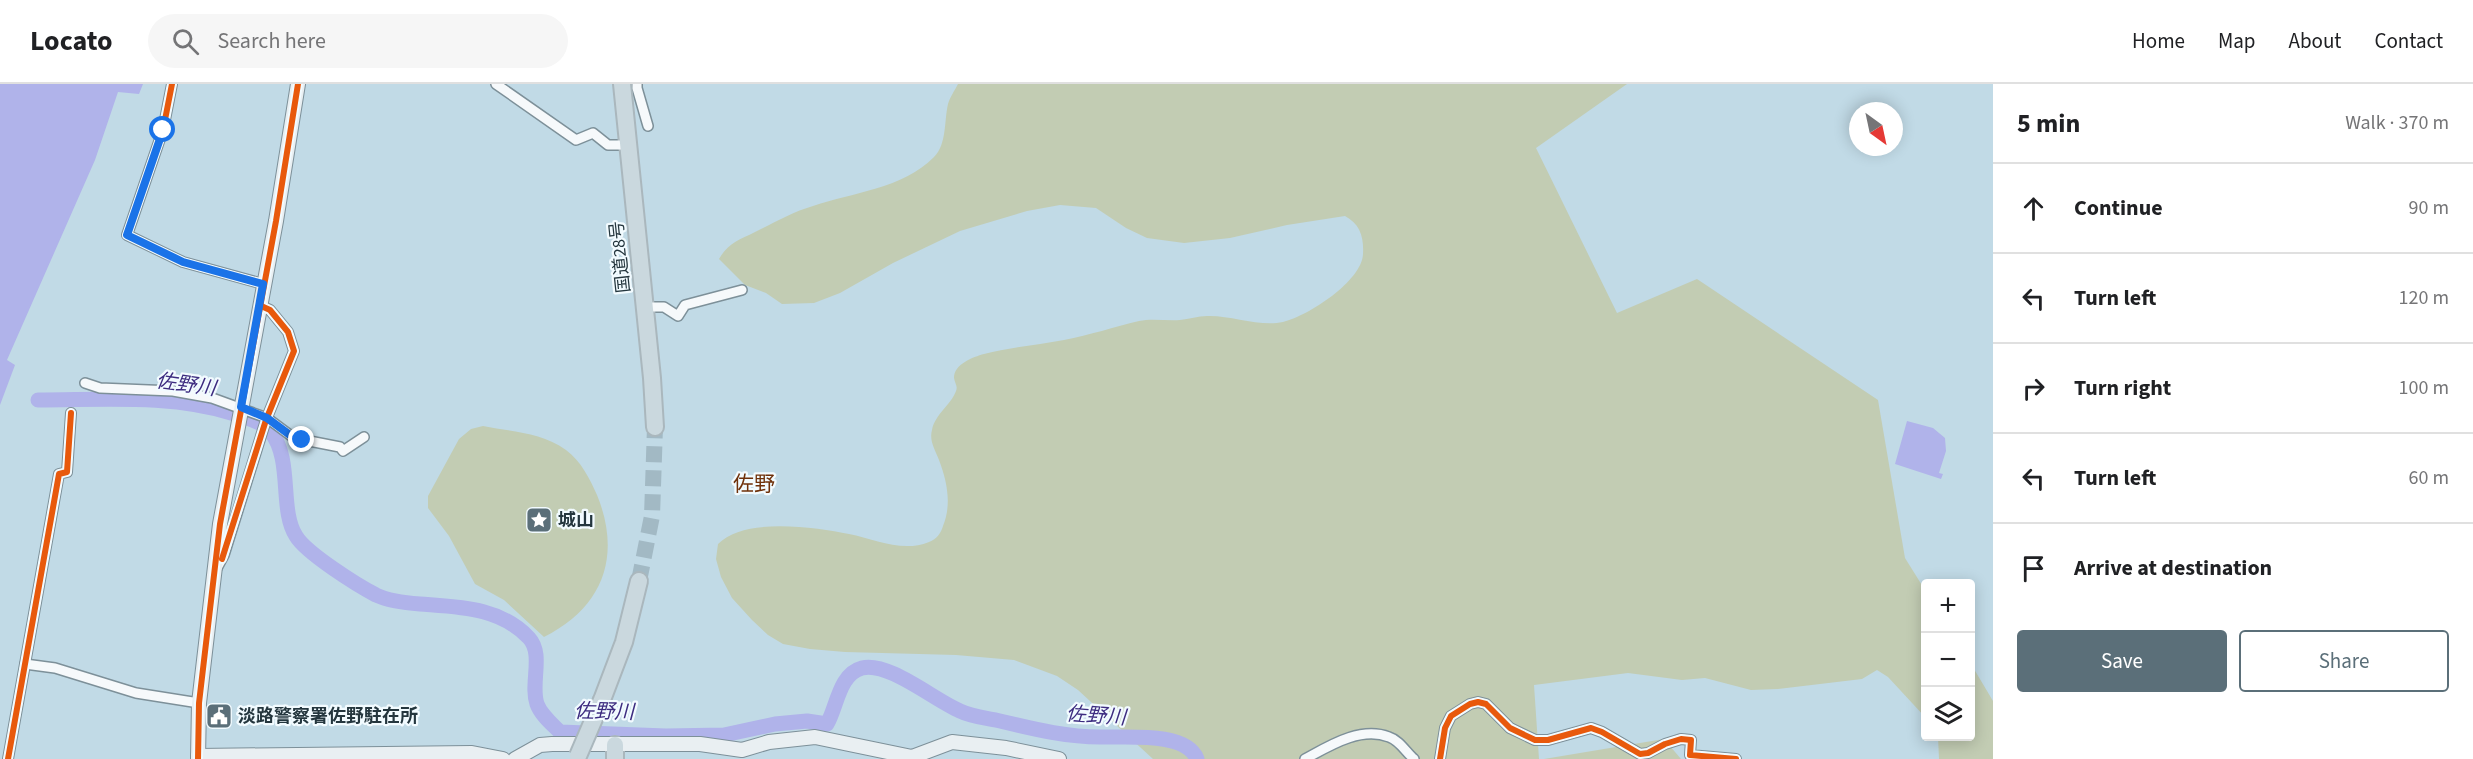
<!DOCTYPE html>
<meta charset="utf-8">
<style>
:root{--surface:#fff;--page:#f6f6f6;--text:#202124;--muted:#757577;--line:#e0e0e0;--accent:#5b6f79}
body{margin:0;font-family:"Source Sans 3","Noto Sans JP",sans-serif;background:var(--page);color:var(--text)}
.controls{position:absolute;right:18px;bottom:18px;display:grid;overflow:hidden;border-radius:6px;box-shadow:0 3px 15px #0003}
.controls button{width:54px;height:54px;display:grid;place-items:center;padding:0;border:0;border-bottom:2px solid var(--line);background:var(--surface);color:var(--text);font:30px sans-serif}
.compass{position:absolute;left:1849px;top:18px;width:54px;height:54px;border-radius:50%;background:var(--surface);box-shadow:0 3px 15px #0003;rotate:147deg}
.stop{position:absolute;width:18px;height:18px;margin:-14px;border:4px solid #1a73e8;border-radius:50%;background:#fff}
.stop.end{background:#1a73e8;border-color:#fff;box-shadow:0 2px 6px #0008}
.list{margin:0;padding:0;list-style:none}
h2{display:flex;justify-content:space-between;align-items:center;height:78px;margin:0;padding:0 24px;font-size:26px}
h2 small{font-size:20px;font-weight:400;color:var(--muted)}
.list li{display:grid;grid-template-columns:39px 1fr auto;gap:18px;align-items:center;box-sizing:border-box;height:90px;padding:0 24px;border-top:2px solid var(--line)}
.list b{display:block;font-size:22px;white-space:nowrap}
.list em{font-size:20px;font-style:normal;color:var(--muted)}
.actions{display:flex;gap:12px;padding:18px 24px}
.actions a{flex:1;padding:14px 0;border:2px solid var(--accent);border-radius:6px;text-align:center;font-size:21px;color:var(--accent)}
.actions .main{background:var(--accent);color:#fff}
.icon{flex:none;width:33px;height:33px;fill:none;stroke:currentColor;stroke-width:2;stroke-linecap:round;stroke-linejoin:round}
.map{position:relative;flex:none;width:1993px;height:675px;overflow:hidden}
header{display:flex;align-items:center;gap:36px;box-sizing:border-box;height:84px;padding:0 30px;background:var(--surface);border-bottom:2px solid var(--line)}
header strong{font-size:28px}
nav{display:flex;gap:33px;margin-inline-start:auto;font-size:21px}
.search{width:420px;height:54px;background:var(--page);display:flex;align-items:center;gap:15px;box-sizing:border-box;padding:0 21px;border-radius:33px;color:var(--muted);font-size:22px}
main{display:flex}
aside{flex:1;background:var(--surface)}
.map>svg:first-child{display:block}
.green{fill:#c2ccb3}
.water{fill:#b0b3ea}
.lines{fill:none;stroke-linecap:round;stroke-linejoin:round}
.river{stroke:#b0b3ea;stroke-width:15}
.highway-tunnel{stroke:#a2b9c4;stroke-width:16;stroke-dasharray:16 8;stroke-linecap:butt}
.street-casing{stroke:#7d9099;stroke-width:12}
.secondary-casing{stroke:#7d9099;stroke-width:16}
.highway-casing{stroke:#aab7bd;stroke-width:20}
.street{stroke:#f6f9fb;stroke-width:9}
.secondary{stroke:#e9eff2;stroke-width:14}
.highway{stroke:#cad8de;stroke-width:16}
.highway-bridge-casing{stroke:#aab7bd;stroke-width:20;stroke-linecap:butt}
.highway-bridge{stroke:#cad8de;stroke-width:16}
.cycleway-casing{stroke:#f2fbff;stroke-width:10}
.cycleway{stroke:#e8590c;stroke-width:6}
.route{stroke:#1a73e8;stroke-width:8}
.labels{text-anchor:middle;stroke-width:4.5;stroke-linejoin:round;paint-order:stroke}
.street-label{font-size:18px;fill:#24363e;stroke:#f2fbff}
.poi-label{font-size:18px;font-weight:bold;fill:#24363e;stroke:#f2fbff;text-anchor:start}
.water-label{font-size:20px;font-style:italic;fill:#3d2c80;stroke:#f2fbff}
.quarter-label{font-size:21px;fill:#6f310a;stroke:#f2fbff}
</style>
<header>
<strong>Locato</strong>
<div class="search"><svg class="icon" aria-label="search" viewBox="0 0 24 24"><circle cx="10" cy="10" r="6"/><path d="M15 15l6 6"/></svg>Search here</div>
<nav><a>Home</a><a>Map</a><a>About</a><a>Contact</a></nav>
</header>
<main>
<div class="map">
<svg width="1993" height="675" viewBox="0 0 1993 675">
<rect width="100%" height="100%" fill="#c1dae6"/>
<g class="green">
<path d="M 958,0 L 1627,0 L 1536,64 L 1617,229 L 1697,195 L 1878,316 L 1905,474 L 1925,506 L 1925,633 L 1888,593 L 1877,586 L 1862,595 L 1778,605 L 1751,606 L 1705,594 L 1682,596 L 1628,589 L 1534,601 L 1539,675 L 1153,675 L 1078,606 L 1057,592 L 1014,576 L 956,571 L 845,568 L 810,565 L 783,560 L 768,551 L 752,536 L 732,514 L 721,493 L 716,475 L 718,460 C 744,433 814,443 849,450 C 875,455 902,469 929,458 C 937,455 941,449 943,442 C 952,420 947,397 939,376 C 935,365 929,357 932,346 C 935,330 951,321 956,307 C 958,302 955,300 954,294 C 954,280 973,273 984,270 C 1010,263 1038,261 1064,256 C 1090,251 1114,243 1139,237 C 1152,234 1166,237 1180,236 C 1189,235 1198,232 1207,232 C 1231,231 1259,243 1283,238 C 1308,232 1362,197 1363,170 C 1364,153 1360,140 1345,132 L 1287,141 L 1230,154 L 1184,159 L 1147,154 L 1126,144 L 1096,124 L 1060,121 L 1027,127 L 960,147 L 893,179 L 840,209 L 814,219 L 782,220 L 766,209 L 745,201 L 719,175 C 728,159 739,156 755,148 C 774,139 792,128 813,122 C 854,108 902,105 934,73 C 947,60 944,37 948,20 C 950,13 955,6 958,0 Z"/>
<path d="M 483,342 C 512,348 541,348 566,366 C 581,377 590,395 597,411 C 622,472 603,524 544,553 L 504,516 L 475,500 L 449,452 L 428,424 L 428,412 L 459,355 L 471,345 Z"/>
<path d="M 1971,580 L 1993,617 L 1993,675 L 1939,675 L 1938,653 L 1970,652 Z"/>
<path d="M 1664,655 L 1681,675 L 1544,675 Z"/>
</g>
<g class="water">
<path d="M 0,0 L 143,0 L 139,10 L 118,8 L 95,76 L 7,276 L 15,281 L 0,321 Z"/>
<path d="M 1907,337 L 1933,344 L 1945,354 L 1946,367 L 1939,389 L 1943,390 L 1941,395 L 1895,380 Z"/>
</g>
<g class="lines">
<path class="river" d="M 38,316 C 104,316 171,310 235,330 C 247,334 263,338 271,348 C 293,376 279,426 296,452 C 306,469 357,501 376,511 C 389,517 406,519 420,520 C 459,523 500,523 529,554 C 544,570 530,600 537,620 C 541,631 552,640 560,648 L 666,652 L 724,651 L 775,640 L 807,637 L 827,640 C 837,623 839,590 862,584 C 888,577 934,616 960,627 C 972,633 987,634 1000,637 C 1034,645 1065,653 1100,653 C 1125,654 1186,647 1197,675"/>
<path class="highway-tunnel" d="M 639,497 L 652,432 L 655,343"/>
<defs>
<g id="street">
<path d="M 172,0 L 163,46 L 127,151 L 183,178 L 263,200"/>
<path d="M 496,0 L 576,56 L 593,49 L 608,61 L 628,61"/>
<path d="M 637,0 L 637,4 L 648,42"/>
<path d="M 645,223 L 664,223 L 678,232 L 685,221 L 742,206"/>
<path d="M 85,299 L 100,304 L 173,307 L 212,314 L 267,334 L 294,354 L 340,363 L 343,367 L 364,353"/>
<path d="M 217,484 L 224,471 L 266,336 L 294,267 L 288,248 L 270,226 L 259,221"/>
<path d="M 25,580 L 55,584 L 136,609 L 199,619"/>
<path d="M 8,675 L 59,390 L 67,388 L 71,329"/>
<path d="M 1305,675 C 1329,662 1360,642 1389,653 C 1399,656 1406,668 1414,675"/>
<path d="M 1440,675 L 1445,644 L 1451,632 L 1470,620 L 1478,618 L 1486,620 L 1510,644 L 1535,656 L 1548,656 L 1591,644 L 1602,648 L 1640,670 L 1648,669 L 1665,660 L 1681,655 L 1691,656 L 1690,671 L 1736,675"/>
</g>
<g id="secondary">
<path d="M 198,672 L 472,669 L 503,675"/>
<path d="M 198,675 L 199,619 L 220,440 L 276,137 L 298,0"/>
<path d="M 515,675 L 540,661 L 552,660 L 700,660 L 742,666 L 769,658 L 815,653 L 912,673 L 952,658 L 1006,664 L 1059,675"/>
</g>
<g id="highway">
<path d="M 622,0 L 652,294 L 655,343"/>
<path d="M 602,616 L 624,558 L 639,497"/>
<path d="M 615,661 L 615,675"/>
</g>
</defs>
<use href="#street" class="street-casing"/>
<use href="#secondary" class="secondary-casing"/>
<use href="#highway" class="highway-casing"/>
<use href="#street" class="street"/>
<use href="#secondary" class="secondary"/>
<use href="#highway" class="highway"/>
<defs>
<path id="highway-bridge" d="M 578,672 L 602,616"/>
</defs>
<use href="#highway-bridge" class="highway-bridge-casing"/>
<use href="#highway-bridge" class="highway-bridge"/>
<defs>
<g id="cycleway">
<path d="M 172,0 L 163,46 L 127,151 L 183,178 L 263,200"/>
<path d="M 222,475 L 266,336 L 294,267 L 288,248 L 270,226 L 259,221"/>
<path d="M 8,675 L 59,390 L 67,388 L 71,329"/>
<path d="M 198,675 L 199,619 L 220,440 L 276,137 L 298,0"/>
<path d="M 1440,675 L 1445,644 L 1451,632 L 1470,620 L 1478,618 L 1486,620 L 1510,644 L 1535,656 L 1548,656 L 1591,644 L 1602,648 L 1640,670 L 1648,669 L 1665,660 L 1681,655 L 1691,656 L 1690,671 L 1736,675"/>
</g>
</defs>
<use href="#cycleway" class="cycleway-casing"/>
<use href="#cycleway" class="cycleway"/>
</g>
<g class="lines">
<path class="route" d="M 163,46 L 127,151 L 183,178 L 263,200 L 241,323 L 267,334 L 294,354 L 302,356"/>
</g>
<defs>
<symbol id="sight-square" viewBox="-11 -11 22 22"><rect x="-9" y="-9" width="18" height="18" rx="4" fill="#5b6f79" stroke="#f2fbff"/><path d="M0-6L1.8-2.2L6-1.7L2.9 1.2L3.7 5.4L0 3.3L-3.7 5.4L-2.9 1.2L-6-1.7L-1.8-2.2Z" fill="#fff"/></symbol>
<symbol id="civic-square" viewBox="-11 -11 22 22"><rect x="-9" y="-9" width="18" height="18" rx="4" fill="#5b6f79" stroke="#f2fbff"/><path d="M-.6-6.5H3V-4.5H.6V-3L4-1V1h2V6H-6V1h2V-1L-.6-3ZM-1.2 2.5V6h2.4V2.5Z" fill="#fff"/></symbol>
</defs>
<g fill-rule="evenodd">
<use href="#sight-square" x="524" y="421" width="30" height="30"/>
<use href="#civic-square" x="204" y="617" width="30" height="30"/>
</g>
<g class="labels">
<g class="street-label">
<text transform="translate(620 173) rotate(-96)" y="6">国道28号</text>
</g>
<g class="poi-label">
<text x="558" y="442">城山</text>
<text x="238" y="638">淡路警察署佐野駐在所</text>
</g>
<g class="water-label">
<text transform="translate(186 300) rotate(8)" y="7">佐野川</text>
<text transform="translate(604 627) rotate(1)" y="7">佐野川</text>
<text transform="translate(1096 631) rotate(4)" y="7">佐野川</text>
</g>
<g class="quarter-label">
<text x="754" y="407">佐野</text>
</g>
</g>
</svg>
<div class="controls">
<button>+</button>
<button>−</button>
<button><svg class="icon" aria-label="layers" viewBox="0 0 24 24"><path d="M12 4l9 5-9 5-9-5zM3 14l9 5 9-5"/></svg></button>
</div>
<svg class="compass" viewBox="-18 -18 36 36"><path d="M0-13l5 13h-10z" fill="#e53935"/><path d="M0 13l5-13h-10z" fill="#757577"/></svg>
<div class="stop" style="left:163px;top:46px"></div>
<div class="stop end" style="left:302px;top:356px"></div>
</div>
<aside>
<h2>5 min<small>Walk · 370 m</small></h2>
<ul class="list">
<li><svg class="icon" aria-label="ahead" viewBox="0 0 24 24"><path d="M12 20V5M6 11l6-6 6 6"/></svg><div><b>Continue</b></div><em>90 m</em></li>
<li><svg class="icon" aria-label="left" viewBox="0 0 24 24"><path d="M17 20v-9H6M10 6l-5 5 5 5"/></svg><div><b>Turn left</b></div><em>120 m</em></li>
<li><svg class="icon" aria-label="right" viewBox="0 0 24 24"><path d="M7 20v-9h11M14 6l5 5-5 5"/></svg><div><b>Turn right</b></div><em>100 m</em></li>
<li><svg class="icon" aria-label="left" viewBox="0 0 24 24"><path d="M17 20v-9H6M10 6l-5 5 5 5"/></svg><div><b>Turn left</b></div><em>60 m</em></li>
<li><svg class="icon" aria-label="arrive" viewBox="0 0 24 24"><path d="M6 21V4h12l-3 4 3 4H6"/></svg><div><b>Arrive at destination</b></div></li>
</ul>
<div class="actions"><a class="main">Save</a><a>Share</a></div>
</aside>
</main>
